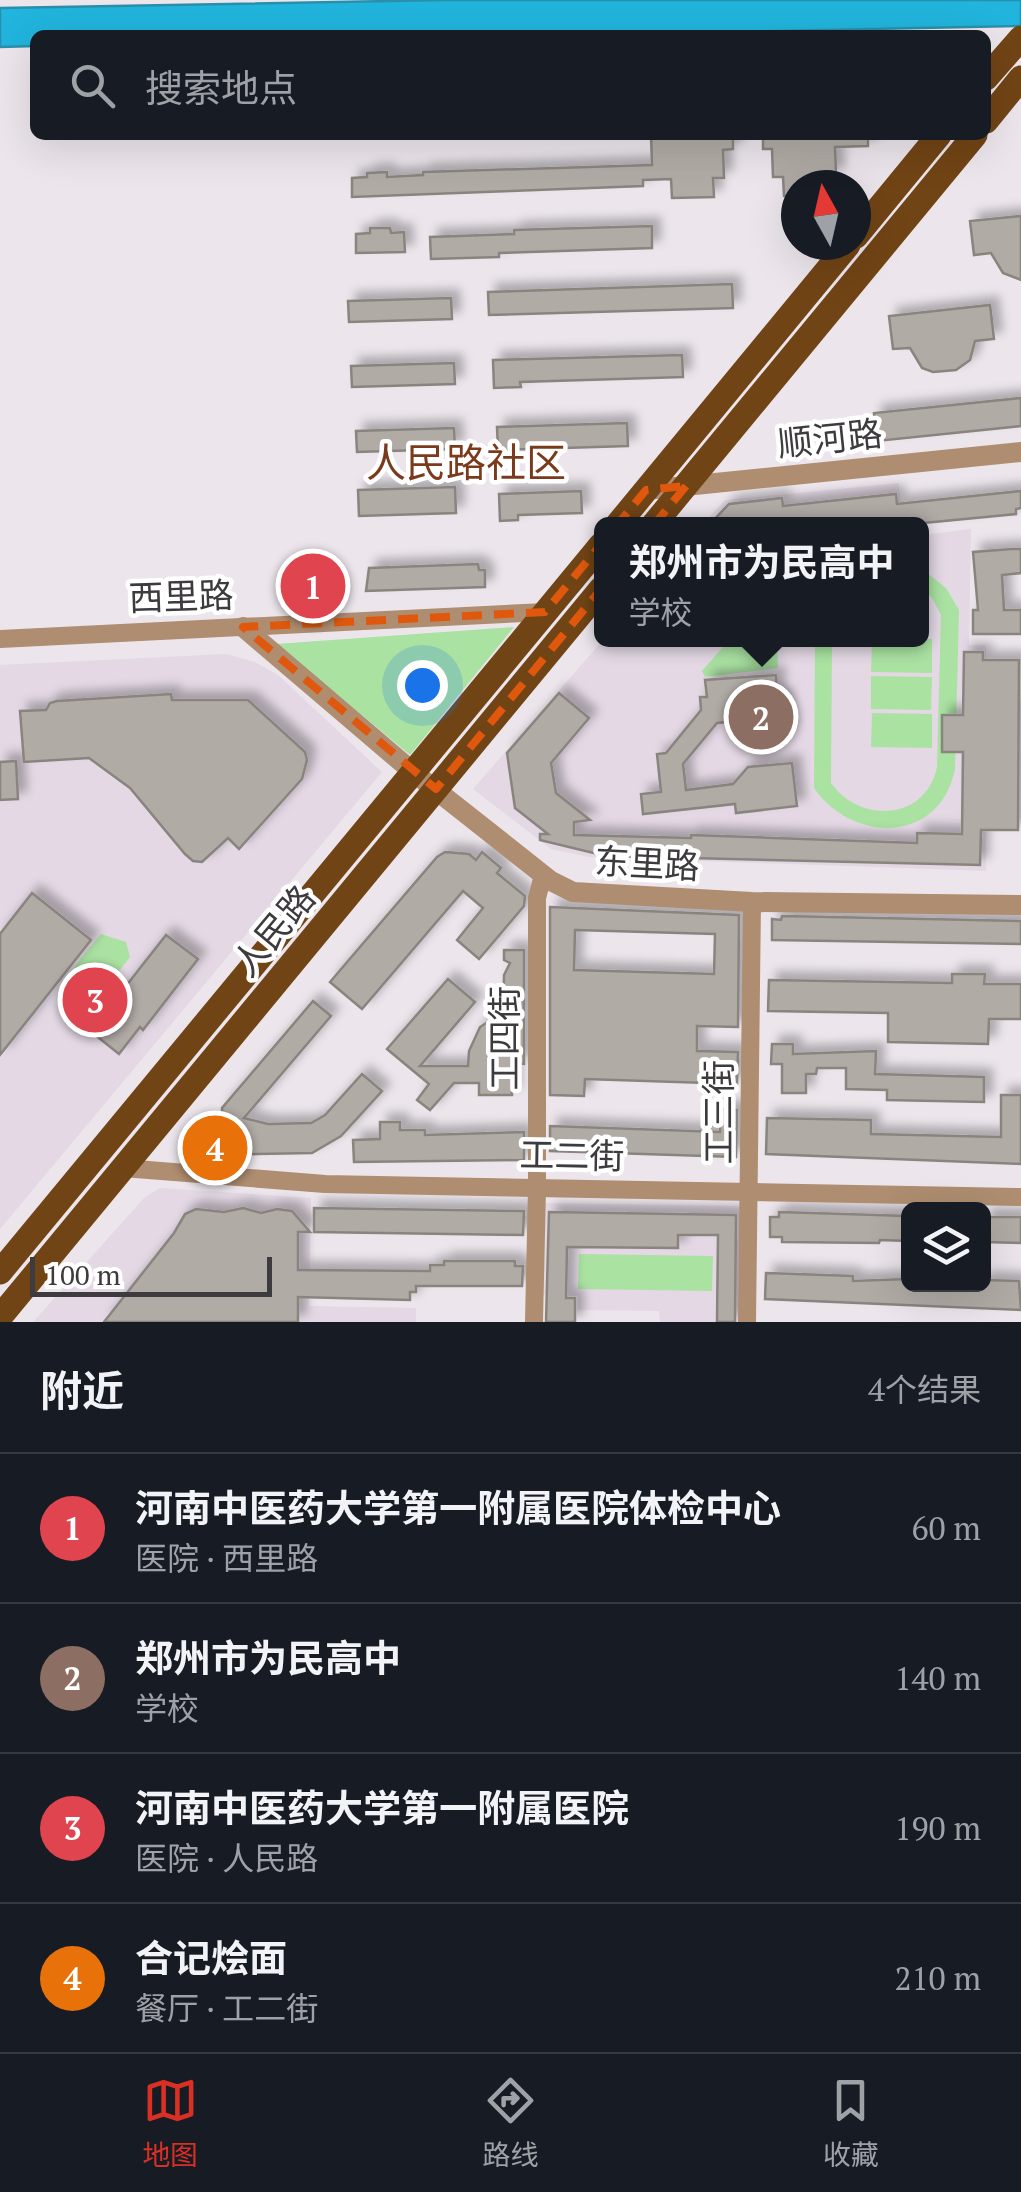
<!DOCTYPE html>
<html lang="zh">
<meta charset="utf-8">
<style>
:root{--surface:#171b24;--page:#20242c;--text:#f1f3f6;--muted:#9ea1a6;--line:#363941;--accent:#d93025}
body{margin:0;font-family:"PT Serif","Noto Sans SC",serif;background:var(--page);color:var(--text)}
.controls{position:absolute;right:30px;bottom:30px;display:grid;overflow:hidden;border-radius:15px;box-shadow:0 10px 40px #0002}
.controls button{width:90px;height:90px;display:grid;place-items:center;padding:0;border:0;border-bottom:2px solid var(--line);background:var(--surface);color:var(--text);font:50px sans-serif}
.compass{position:absolute;left:781px;top:170px;width:90px;height:90px;border-radius:50%;background:var(--surface);box-shadow:0 10px 40px #0002;rotate:352deg}
.scale{position:absolute;left:30px;bottom:25px;width:242px;box-sizing:border-box;padding-left:10px;border:5px solid #3d3b3d;border-top:0;font-size:28px;line-height:35px;white-space:nowrap;color:#3d3b3d;-webkit-text-stroke:8px #fff;paint-order:stroke}
.you{position:absolute;left:422px;top:685px;width:35px;height:35px;margin:-25px;border:8px solid #fff;border-radius:50%;background:#1a73e8;box-shadow:0 0 0 15px #1a73e833}
.badge{display:grid;place-items:center;width:65px;height:65px;border-radius:50%;background:var(--accent);color:#fff;font-size:32px;font-weight:700}
.pin{position:absolute;translate:-50% -50%;border:5px solid #fff;box-shadow:0 2px 10px #0006}
.popup{position:absolute;left:594px;top:517px;width:335px;height:130px;box-sizing:border-box;display:grid;place-content:center;border-radius:15px;background:var(--surface);filter:drop-shadow(0 2px 8px #0005);font-size:32px;white-space:nowrap;color:var(--muted)}
.popup b{font-size:38px;color:var(--text)}
.popup::after{content:'';position:absolute;left:50%;top:100%;margin-left:-20px;border:20px solid transparent;border-top-color:var(--surface)}
.list{margin:0;padding:0;list-style:none}
h2{display:flex;justify-content:space-between;align-items:center;height:130px;margin:0;padding:0 40px;font-size:42px}
h2 small{font-size:32px;font-weight:400;color:var(--muted)}
.list li{display:grid;grid-template-columns:65px 1fr auto;gap:30px;align-items:center;box-sizing:border-box;height:150px;padding:0 40px;border-top:2px solid var(--line)}
.list b{display:block;font-size:38px;white-space:nowrap}
.list p{margin:0;font-size:32px;white-space:nowrap;color:var(--muted)}
.list em{font-size:32px;font-style:normal;color:var(--muted)}
.icon{flex:none;width:55px;height:55px;fill:none;stroke:currentColor;stroke-width:2;stroke-linecap:round;stroke-linejoin:round}
.map{position:relative;flex:none;width:1021px;height:1322px;overflow:hidden}
.search{position:absolute;background:var(--surface);box-shadow:0 10px 40px #0002;left:30px;right:30px;top:30px;height:110px;display:flex;align-items:center;gap:25px;box-sizing:border-box;padding:0 35px;border-radius:15px;color:var(--muted);font-size:38px}
.sheet{height:730px;background:var(--surface)}
nav{display:flex;justify-content:space-around;align-items:center;box-sizing:border-box;height:140px;border-top:2px solid var(--line);background:var(--surface);font-size:28px;color:var(--muted)}
nav a{display:grid;justify-items:center;gap:5px}
nav .on{color:var(--accent)}
.map>svg:first-child{display:block}
.built{fill:#e3d8e4}
.green{fill:#aae2a2}
.water{fill:#21b4dc;stroke:#2990ac;stroke-width:2.5}
.building{fill:#b1aba6;stroke:#8a847f;stroke-width:2.5;fill-rule:evenodd;filter:url(#shadow)}
.lines{fill:none;stroke-linecap:round;stroke-linejoin:round}
.minor{stroke:#ae8d70;stroke-width:18}
.tertiary{stroke:#ae8d70;stroke-width:20}
.primary{stroke:#714415;stroke-width:25}
.marked{fill:none;stroke:#df580e;stroke-width:8;stroke-dasharray:20 12;stroke-linejoin:round}
.labels{text-anchor:middle;stroke-width:9;stroke-linejoin:round;paint-order:stroke}
.street-label{font-size:35px;fill:#3d3b3d;stroke:#fff}
.quarter-label{font-size:40px;fill:#7b3a1b;stroke:#fff}
</style>
<div class="map">
<svg width="1021" height="1322" viewBox="0 0 1021 1322">
<defs>
<filter id="shadow"><feDropShadow dx="8" dy="-8" stdDeviation="5" flood-color="#0004"/></filter>
</defs>
<rect width="100%" height="100%" fill="#ece6ec"/>
<g class="built">
<path d="M 899,483 L 902,524 L 703,524 L 725,500 Z"/>
<path d="M 971,529 L 969,645 L 986,645 L 986,871 L 589,857 L 551,849 L 473,789 L 603,640 L 921,640 L 921,535 Z"/>
<path d="M 226,654 L 255,662 L 278,675 L 382,772 L 0,1229 L 0,665 Z"/>
<path d="M 160,1188 L 311,1198 L 309,1306 L 416,1308 L 416,1322 L 33,1322 L 145,1197 Z"/>
<path d="M 544,1203 L 740,1206 L 738,1322 L 660,1322 L 659,1311 L 578,1310 L 578,1296 L 543,1295 Z"/>
</g>
<g class="green">
<path d="M 921,568 L 946,588 L 959,610 L 955,769 C 940,844 853,844 814,788 L 815,640 L 832,640 L 831,783 C 860,824 926,821 937,767 L 941,615 L 932,598 L 921,587 Z"/>
<path d="M 514,627 L 410,755 L 276,644 Z"/>
<path d="M 932,639 L 932,673 L 871,672 L 872,640 Z"/>
<path d="M 729,640 L 777,640 L 778,668 L 705,677 L 702,671 Z"/>
<path d="M 871,676 L 932,677 L 931,710 L 871,709 Z"/>
<path d="M 872,713 L 932,714 L 932,748 L 871,747 Z"/>
<path d="M 101,934 L 126,942 L 130,957 L 97,999 L 67,976 Z"/>
<path d="M 579,1254 L 713,1256 L 712,1291 L 578,1289 Z"/>
</g>
<path class="water" d="M 445,0 L 1021,0 L 1021,26 L 576,35 L 35,35 L 35,46 L 0,47 L 0,8 Z"/>
<g class="building">
<path d="M 651,135 L 733,135 L 733,149 L 723,150 L 724,178 L 713,178 L 714,197 L 672,198 L 671,179 L 643,180 L 643,186 L 352,197 L 352,178 L 367,177 L 367,173 L 387,172 L 387,177 L 423,175 L 423,172 L 652,165 Z"/>
<path d="M 763,135 L 868,135 L 868,146 L 835,147 L 836,175 L 825,175 L 826,185 L 796,185 L 796,195 L 784,196 L 783,177 L 773,177 L 772,149 L 763,149 Z"/>
<path d="M 1021,216 L 1021,280 L 1003,273 L 991,253 L 974,255 L 970,221 Z"/>
<path d="M 652,226 L 652,248 L 499,253 L 499,257 L 431,259 L 430,237 L 514,234 L 514,230 Z"/>
<path d="M 370,228 L 390,228 L 391,233 L 404,232 L 405,252 L 356,253 L 356,234 L 370,233 Z"/>
<path d="M 732,284 L 733,308 L 489,315 L 488,292 Z"/>
<path d="M 451,298 L 452,319 L 349,322 L 348,301 Z"/>
<path d="M 990,305 L 994,339 L 975,341 L 970,360 L 956,370 L 933,372 L 922,368 L 910,348 L 893,349 L 889,316 Z"/>
<path d="M 682,355 L 683,377 L 520,382 L 521,387 L 494,388 L 493,360 Z"/>
<path d="M 454,363 L 455,384 L 352,387 L 351,366 Z"/>
<path d="M 1021,398 L 1021,426 L 877,441 L 874,413 Z"/>
<path d="M 627,423 L 628,446 L 498,450 L 497,427 Z"/>
<path d="M 454,428 L 455,449 L 357,452 L 356,431 Z"/>
<path d="M 455,487 L 456,513 L 359,516 L 358,490 Z"/>
<path d="M 581,491 L 582,513 L 518,515 L 518,520 L 500,521 L 499,494 Z"/>
<path d="M 1021,491 L 1021,508 L 1016,509 L 1016,514 L 913,524 L 710,524 L 729,504 L 782,498 L 783,506 L 896,494 L 897,504 Z"/>
<path d="M 1012,549 L 1021,549 L 1021,573 L 1002,575 L 1004,610 L 1021,610 L 1021,634 L 973,634 L 973,610 L 978,610 L 973,552 Z"/>
<path d="M 478,564 L 479,570 L 485,570 L 485,587 L 366,591 L 369,568 Z"/>
<path d="M 964,652 L 983,652 L 983,660 L 1019,660 L 1018,830 L 981,830 L 980,865 L 606,856 L 540,840 L 540,834 L 548,834 L 515,808 L 507,753 L 559,693 L 589,718 L 551,763 L 556,793 L 590,820 L 574,822 L 574,835 L 691,838 L 691,835 L 917,843 L 917,833 L 962,834 L 963,752 L 942,752 L 942,715 L 963,715 Z"/>
<path d="M 776,675 L 777,697 L 784,697 L 787,732 L 740,736 L 739,721 L 717,723 L 683,764 L 686,790 L 733,784 L 748,767 L 792,763 L 797,806 L 736,813 L 735,804 L 643,814 L 641,794 L 661,792 L 657,754 L 666,753 L 701,710 L 700,697 L 707,697 L 705,680 Z"/>
<path d="M 171,694 L 172,700 L 248,700 L 305,752 L 307,760 L 302,779 L 239,849 L 228,838 L 202,862 L 193,861 L 185,854 L 130,788 L 89,758 L 24,762 L 20,711 L 46,710 L 50,703 L 57,701 Z"/>
<path d="M 16,761 L 18,799 L 0,800 L 0,762 Z"/>
<path d="M 445,852 L 469,854 L 476,860 L 482,852 L 501,868 L 497,873 L 525,896 L 524,906 L 479,959 L 457,940 L 483,908 L 463,891 L 362,1009 L 330,982 L 437,857 Z"/>
<path d="M 32,893 L 91,940 L 0,1055 L 0,934 Z"/>
<path d="M 550,907 L 739,915 L 738,1027 L 697,1026 L 697,1051 L 738,1052 L 737,1084 L 585,1079 L 584,1096 L 550,1095 ZM 575,930 L 715,934 L 714,974 L 574,970 Z"/>
<path d="M 782,916 L 1021,921 L 1021,944 L 772,940 L 772,919 L 781,920 Z"/>
<path d="M 166,935 L 198,959 L 143,1030 L 140,1027 L 119,1054 L 94,1034 L 114,1007 L 111,1005 Z"/>
<path d="M 504,950 L 524,950 L 524,1064 L 512,1063 L 512,1095 L 479,1095 L 479,1083 L 454,1083 L 430,1110 L 417,1100 L 429,1084 L 387,1049 L 448,979 L 475,1002 L 420,1066 L 468,1066 L 469,1051 L 480,1027 L 494,1018 L 503,1026 L 504,975 L 510,963 L 504,960 Z"/>
<path d="M 952,974 L 985,974 L 984,984 L 1021,984 L 1021,1019 L 989,1019 L 988,1044 L 888,1042 L 888,1013 L 768,1011 L 769,980 L 952,983 Z"/>
<path d="M 313,1001 L 331,1016 L 244,1118 L 268,1124 L 311,1123 L 325,1115 L 362,1074 L 382,1091 L 341,1136 L 312,1153 L 205,1155 L 204,1135 L 223,1135 L 222,1108 Z"/>
<path d="M 772,1044 L 793,1044 L 793,1054 L 876,1051 L 875,1074 L 984,1077 L 984,1102 L 887,1100 L 887,1090 L 846,1089 L 846,1068 L 817,1068 L 816,1074 L 806,1074 L 806,1093 L 782,1093 L 782,1064 L 771,1064 Z"/>
<path d="M 1001,1095 L 1021,1095 L 1021,1164 L 766,1154 L 767,1118 L 871,1120 L 871,1134 L 1001,1137 Z"/>
<path d="M 721,1109 L 737,1110 L 736,1157 L 550,1151 L 550,1126 L 720,1132 Z"/>
<path d="M 380,1122 L 400,1122 L 400,1130 L 425,1130 L 425,1135 L 524,1132 L 524,1160 L 354,1162 L 353,1140 L 380,1139 Z"/>
<path d="M 243,1208 L 261,1213 L 277,1209 L 292,1211 L 310,1232 L 298,1232 L 298,1270 L 430,1271 L 430,1265 L 444,1265 L 444,1261 L 515,1261 L 515,1266 L 523,1266 L 522,1286 L 416,1286 L 416,1292 L 410,1292 L 410,1300 L 298,1297 L 298,1322 L 104,1322 L 174,1233 L 185,1214 L 196,1209 L 224,1212 Z"/>
<path d="M 314,1208 L 524,1211 L 523,1235 L 314,1232 Z"/>
<path d="M 549,1212 L 736,1215 L 735,1322 L 717,1322 L 718,1235 L 678,1235 L 678,1248 L 567,1247 L 566,1298 L 575,1298 L 575,1322 L 546,1322 Z"/>
<path d="M 779,1212 L 908,1216 L 908,1241 L 880,1240 L 879,1243 L 782,1242 L 782,1237 L 770,1237 L 770,1217 L 779,1217 Z"/>
<path d="M 984,1217 L 1021,1217 L 1021,1243 L 984,1242 Z"/>
<path d="M 766,1273 L 853,1276 L 853,1281 L 908,1279 L 908,1284 L 984,1285 L 984,1280 L 1019,1281 L 1021,1310 L 765,1299 Z"/>
</g>
<g class="lines">
<g class="minor">
<path d="M 0,639 L 545,612"/>
<path d="M 123,1168 L 325,1184 L 1021,1197"/>
<path d="M 534,1322 L 537,1188 L 537,898 L 543,875"/>
<path d="M 747,1322 L 752,902"/>
</g>
<g class="tertiary">
<path d="M 646,490 L 1021,452"/>
<path d="M 243,627 L 413,772 L 551,881 L 573,892 L 752,902 L 1021,905"/>
</g>
<g class="primary">
<path d="M 986,78 L 1021,38"/>
<path d="M 986,121 L 1021,78"/>
<path d="M 856,236 L 939,135"/>
<path d="M 618,524 L 848,245"/>
<path d="M 654,524 L 975,135"/>
<path d="M 0,1272 L 601,545"/>
<path d="M 0,1317 L 601,589"/>
</g>
</g>
<path class="marked" d="M 686,486 L 436,789 L 243,627 L 545,612 L 646,490 Z"/>
<g class="labels">
<g class="street-label">
<text transform="translate(830 439) rotate(-6)" y="12">顺河路</text>
<text transform="translate(181 597) rotate(-2)" y="12">西里路</text>
<text transform="translate(647 864) rotate(3)" y="12">东里路</text>
<text transform="translate(274 931) rotate(-50)" y="12">人民路</text>
<text transform="translate(505 1038) rotate(-90)" y="12">工四街</text>
<text transform="translate(719 1112) rotate(-90)" y="12">工三街</text>
<text transform="translate(572 1156) rotate(1)" y="12">工二街</text>
</g>
<g class="quarter-label">
<text x="466" y="477">人民路社区</text>
</g>
</g>
</svg>
<div class="controls">
<button><svg class="icon" aria-label="layers" viewBox="0 0 24 24"><path d="M12 4l9 5-9 5-9-5zM3 14l9 5 9-5"/></svg></button>
</div>
<svg class="compass" viewBox="-18 -18 36 36"><path d="M0-13l5 13h-10z" fill="#e53935"/><path d="M0 13l5-13h-10z" fill="#9ea1a6"/></svg>
<div class="scale">100 m</div>
<div class="you"></div>
<div class="pin badge" style="left:313px;top:586px;background:#e0444e">1</div>
<div class="pin badge" style="left:761px;top:717px;background:#8d6e63">2</div>
<div class="popup"><b>郑州市为民高中</b>学校</div>
<div class="pin badge" style="left:95px;top:1000px;background:#e0444e">3</div>
<div class="pin badge" style="left:215px;top:1148px;background:#e8710a">4</div>
<div class="search"><svg class="icon" aria-label="search" viewBox="0 0 24 24"><circle cx="10" cy="10" r="6"/><path d="M15 15l6 6"/></svg>搜索地点</div>
</div>
<section class="sheet">
<h2>附近<small>4个结果</small></h2>
<ul class="list">
<li><span class="badge" style="background:#e0444e">1</span><div><b>河南中医药大学第一附属医院体检中心</b><p>医院 · 西里路</p></div><em>60 m</em></li>
<li><span class="badge" style="background:#8d6e63">2</span><div><b>郑州市为民高中</b><p>学校</p></div><em>140 m</em></li>
<li><span class="badge" style="background:#e0444e">3</span><div><b>河南中医药大学第一附属医院</b><p>医院 · 人民路</p></div><em>190 m</em></li>
<li><span class="badge" style="background:#e8710a">4</span><div><b>合记烩面</b><p>餐厅 · 工二街</p></div><em>210 m</em></li>
</ul>
</section>
<nav>
<a class="on"><svg class="icon" aria-label="map" viewBox="0 0 24 24"><path d="M3 6l6-2 6 2 6-2v14l-6 2-6-2-6 2zM9 4v14M15 6v14"/></svg>地图</a>
<a><svg class="icon" aria-label="directions" viewBox="0 0 24 24"><path d="M12 3l9 9-9 9-9-9zM9 14v-3h6M13 9l2 2-2 2"/></svg>路线</a>
<a><svg class="icon" aria-label="saved" viewBox="0 0 24 24"><path d="M7 4h10v16l-5-4-5 4z"/></svg>收藏</a>
</nav>
